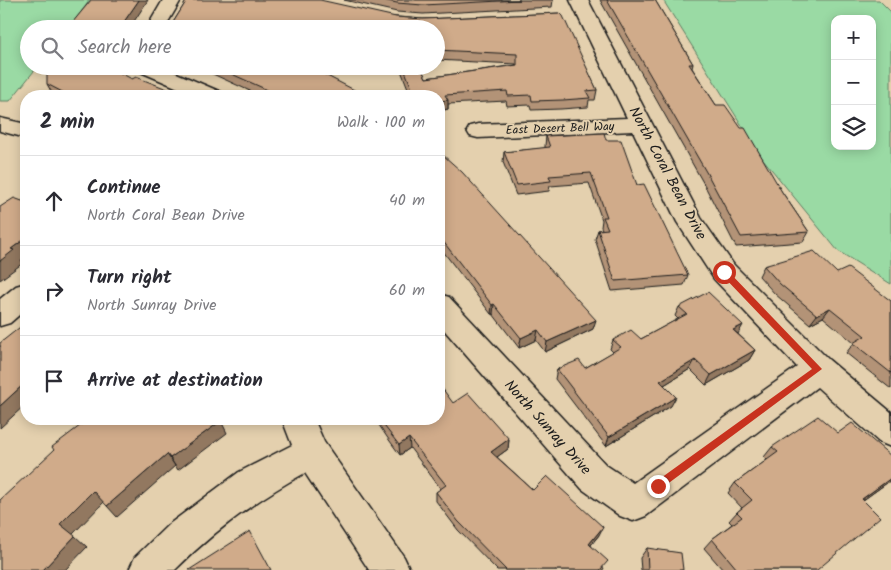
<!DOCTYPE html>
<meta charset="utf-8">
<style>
:root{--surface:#fff;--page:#f2f2f3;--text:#2b2b33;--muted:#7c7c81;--line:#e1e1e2}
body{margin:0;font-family:Kalam,sans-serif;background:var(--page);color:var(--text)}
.controls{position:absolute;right:15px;top:15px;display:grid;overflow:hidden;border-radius:10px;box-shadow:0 2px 12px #0003}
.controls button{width:45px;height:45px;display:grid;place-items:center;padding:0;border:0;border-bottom:1px solid var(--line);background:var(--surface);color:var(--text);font:25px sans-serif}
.stop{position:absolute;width:15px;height:15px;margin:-11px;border:4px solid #c8321e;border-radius:50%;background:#fff}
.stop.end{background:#c8321e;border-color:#fff;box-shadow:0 1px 5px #0008}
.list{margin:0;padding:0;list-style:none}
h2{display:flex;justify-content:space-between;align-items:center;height:65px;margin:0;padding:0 20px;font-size:21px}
h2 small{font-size:16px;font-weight:400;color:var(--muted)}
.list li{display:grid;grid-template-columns:32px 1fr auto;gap:15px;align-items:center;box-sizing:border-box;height:90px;padding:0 20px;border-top:1px solid var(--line)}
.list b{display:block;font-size:19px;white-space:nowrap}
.list p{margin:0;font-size:16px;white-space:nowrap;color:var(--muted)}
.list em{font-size:16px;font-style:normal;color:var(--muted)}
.icon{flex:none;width:28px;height:28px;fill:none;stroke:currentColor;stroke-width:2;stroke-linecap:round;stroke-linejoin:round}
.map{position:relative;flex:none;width:891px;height:570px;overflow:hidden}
.search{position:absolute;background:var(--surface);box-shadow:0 2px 12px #0003;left:20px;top:20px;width:425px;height:55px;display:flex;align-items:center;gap:12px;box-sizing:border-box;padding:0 18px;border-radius:28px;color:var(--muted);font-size:19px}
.panel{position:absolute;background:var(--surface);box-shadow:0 2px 12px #0003;left:20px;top:90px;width:425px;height:335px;border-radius:20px}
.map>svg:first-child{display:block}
.green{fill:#9adaa4;stroke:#5b7b60;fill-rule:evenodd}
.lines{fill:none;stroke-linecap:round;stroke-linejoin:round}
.street-casing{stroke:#1c1c1c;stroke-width:3}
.street{fill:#e4d0ae;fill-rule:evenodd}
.wall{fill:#b39377;stroke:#1c1c1c}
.shaded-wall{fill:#927861;stroke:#1c1c1c}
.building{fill:#d0ab8a;stroke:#1c1c1c}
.route{fill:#c8321e}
.labels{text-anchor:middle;stroke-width:4;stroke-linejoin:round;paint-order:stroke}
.far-street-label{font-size:12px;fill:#1c1c1c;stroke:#e4d0ae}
.street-label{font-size:15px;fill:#1c1c1c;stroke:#e4d0ae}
</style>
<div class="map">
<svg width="891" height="570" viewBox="0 0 891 570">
<rect width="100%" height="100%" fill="#e4d0ae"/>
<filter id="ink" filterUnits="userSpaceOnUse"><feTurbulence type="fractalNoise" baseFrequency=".02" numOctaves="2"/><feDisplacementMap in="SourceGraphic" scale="10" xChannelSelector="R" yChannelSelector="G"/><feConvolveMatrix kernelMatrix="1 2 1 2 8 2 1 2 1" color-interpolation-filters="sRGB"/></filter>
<g filter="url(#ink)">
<g class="green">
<path d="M 0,0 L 90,0 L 68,29 L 29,29 L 29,66 L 38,66 L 10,101 L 0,101 Z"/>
<path d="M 663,0 L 879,0 L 891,12 L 891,284 L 838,251 L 763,159 ZM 835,19 L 872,19 L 872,146 L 835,146 Z"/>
</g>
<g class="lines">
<defs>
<g id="street">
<path d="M 163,0 L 181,0 L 164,29 L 146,29 Z"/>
<path d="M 570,0 L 588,0 L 701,218 L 734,265 L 829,360 L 891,412 L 891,447 L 879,442 L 817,387 L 646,516 L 633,521 L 620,516 L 582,489 L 439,324 L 439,294 L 449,297 L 606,465 L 633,483 L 797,367 L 714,279 L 677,222 L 633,131 L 478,138 L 470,136 L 467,131 L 470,126 L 478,124 L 627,118 Z"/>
<path d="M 133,66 L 160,66 L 221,92 L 224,96 L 197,96 L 136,70 Z"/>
<path d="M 0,118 L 26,124 L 26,138 L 0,131 Z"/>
<path d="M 26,283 L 26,309 L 10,323 L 0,326 L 0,299 L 16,286 Z"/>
<path d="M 282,419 L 314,419 L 324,442 L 404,557 L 410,570 L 369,570 L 305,473 C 257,499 214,531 175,570 L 129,570 L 135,557 L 168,525 L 239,472 L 292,445 Z"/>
</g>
</defs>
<use href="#street" class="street-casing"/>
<use href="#street" class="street"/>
</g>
<g class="wall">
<path d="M 187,0 L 423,19 L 560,13 L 597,90 L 595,100 L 589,100 L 588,107 L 561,109 L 531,110 L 530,105 L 507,106 L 506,101 L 448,104 L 448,109 L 440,111 L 440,119 L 439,119 L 439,96 L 411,96 L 400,68 L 400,66 L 420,66 L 426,78 L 516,65 L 516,64 L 436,60 L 436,29 L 169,29 Z"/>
<path d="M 344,0 L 553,0 L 552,7 L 423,14 L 397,12 Z"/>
<path d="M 600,0 L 655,0 L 693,64 L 692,68 L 716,105 L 782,192 L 809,232 L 803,242 L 736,247 L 705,186 Z"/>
<path d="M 202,66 L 308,66 L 363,96 L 261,96 L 204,70 Z"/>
<path d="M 132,79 L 182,96 L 57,96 L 52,93 L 47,84 Z"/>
<path d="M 546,136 L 606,140 L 637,185 L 688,275 L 684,285 L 612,291 L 595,239 L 598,230 L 602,229 L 601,227 L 602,220 L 589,183 L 550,186 L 549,191 L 516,195 L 503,162 L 504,152 L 545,148 L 545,146 Z"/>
<path d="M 439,157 L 593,329 L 545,352 L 536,340 L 519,348 L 493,314 L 491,314 L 439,246 Z"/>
<path d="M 764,266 L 837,273 L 891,301 L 891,389 L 846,353 L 854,343 L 823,317 L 810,324 L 775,294 L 759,276 Z"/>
<path d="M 679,307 L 738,334 L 755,350 L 749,360 L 706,385 L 690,369 L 664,385 L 671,406 L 606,446 L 555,379 L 557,369 L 585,368 L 613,352 L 610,349 L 613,340 L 641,339 L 678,319 L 675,316 Z"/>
<path d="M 453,403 L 509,439 L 508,449 L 497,457 L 533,490 L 599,535 L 591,545 L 604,569 L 602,570 L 497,570 L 458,530 L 436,501 L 436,492 L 441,489 L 410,448 L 400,455 L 387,437 L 375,419 L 439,419 Z"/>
<path d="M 772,447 L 891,480 L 863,500 L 817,570 L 723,570 L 704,548 L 712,539 L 732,524 L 729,521 L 737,512 L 742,508 L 728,493 L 735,483 L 767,460 L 764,457 Z"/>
<path d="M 647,548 L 683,570 L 641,570 L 640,558 Z"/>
</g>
<g class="shaded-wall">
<path d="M 139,0 L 148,0 L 129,29 L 119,29 Z"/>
<path d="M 448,100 L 448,109 L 440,111 L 440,119 L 439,119 L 439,101 Z"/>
<path d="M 26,238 L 26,256 L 21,260 L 23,263 L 0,280 L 0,261 L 11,249 Z"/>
<path d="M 494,304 L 493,314 L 491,314 L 492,305 Z"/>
<path d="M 830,308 L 823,317 L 810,324 L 817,315 Z"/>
<path d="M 596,320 L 593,329 L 545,352 L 547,342 Z"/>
<path d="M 743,325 L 738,334 L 733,330 Z"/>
<path d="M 538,330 L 536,340 L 519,348 L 521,338 Z"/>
<path d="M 755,350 L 749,360 L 706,385 L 711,375 Z"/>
<path d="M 442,360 L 442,371 L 439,372 L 439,362 Z"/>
<path d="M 695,360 L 690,369 L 656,390 L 660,381 Z"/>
<path d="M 26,382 L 26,404 L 0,428 L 0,406 Z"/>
<path d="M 676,397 L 671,406 L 606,446 L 609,437 Z"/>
<path d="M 221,421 L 227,433 L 178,470 L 170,458 Z"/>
<path d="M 409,438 L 410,448 L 400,455 L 399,445 Z"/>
<path d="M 509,439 L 508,449 L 490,462 L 491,452 Z"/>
<path d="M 167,454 L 175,466 L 117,517 L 107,506 Z"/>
<path d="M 891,478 L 891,480 L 851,509 L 862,499 Z"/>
<path d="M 93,491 L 104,502 L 72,535 L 60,524 Z"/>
<path d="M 603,527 L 599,535 L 585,552 L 589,544 Z"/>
<path d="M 75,536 L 87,547 L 65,570 L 43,570 Z"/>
</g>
<g class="building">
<path d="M 91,0 L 139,0 L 119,29 L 67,29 Z"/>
<path d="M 187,0 L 320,0 L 396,17 L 423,19 L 560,13 L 563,16 L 597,90 L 586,91 L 590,98 L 563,100 L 532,101 L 531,95 L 508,96 L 507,91 L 445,95 L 448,100 L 439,101 L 439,96 L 415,96 L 403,66 L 420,66 L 426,78 L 517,65 L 517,54 L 436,50 L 436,29 L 268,29 L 217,20 L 234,29 L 169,29 Z"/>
<path d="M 383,0 L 520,0 L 423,5 L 397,3 Z"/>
<path d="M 607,0 L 655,0 L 693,64 L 689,64 L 716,105 L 725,105 L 741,128 L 745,128 L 782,192 L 809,232 L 741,237 L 709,177 Z"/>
<path d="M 47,66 L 107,66 L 132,79 L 136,77 L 175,92 L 182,96 L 70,96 L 47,84 Z"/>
<path d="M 214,66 L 308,66 L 362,94 L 360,95 L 363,96 L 276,96 L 263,88 Z"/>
<path d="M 604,133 L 606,140 L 621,140 L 637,185 L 644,184 L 688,275 L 615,281 L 598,230 L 608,229 L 603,217 L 607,217 L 591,173 L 549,176 L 551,181 L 517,185 L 504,152 L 550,147 L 546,136 Z"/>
<path d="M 443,155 L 462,172 L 596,320 L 547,342 L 538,330 L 521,338 L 494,304 L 492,305 L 439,236 L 439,157 Z"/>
<path d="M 14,198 L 22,201 L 26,199 L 26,238 L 11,249 L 14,250 L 0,261 L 0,207 Z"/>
<path d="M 814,251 L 837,273 L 848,268 L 891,301 L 891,373 L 853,343 L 865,336 L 830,308 L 817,315 L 780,284 L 764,266 Z"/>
<path d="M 708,292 L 743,325 L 733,330 L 755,350 L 711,375 L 695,360 L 660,381 L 676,397 L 609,437 L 557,369 L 579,360 L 585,368 L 621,347 L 613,340 L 631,330 L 641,339 L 687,314 L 679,307 Z"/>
<path d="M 24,324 L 26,325 L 26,382 L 0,406 L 0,347 L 1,346 L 0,346 L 0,343 Z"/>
<path d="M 439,355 L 442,360 L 439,362 Z"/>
<path d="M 439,384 L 453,403 L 468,393 L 509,439 L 491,452 L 533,490 L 547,476 L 603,527 L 589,544 L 608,561 L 600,570 L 506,570 L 458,521 L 436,492 L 446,485 L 409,438 L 399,445 L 385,427 L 380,419 L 439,419 Z"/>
<path d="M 818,416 L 838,433 L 852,423 L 891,456 L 891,478 L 862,499 L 880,517 L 817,570 L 736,570 L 737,569 L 712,539 L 742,517 L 737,512 L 752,500 L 735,483 L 778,452 L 772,447 Z"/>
<path d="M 89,419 L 219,419 L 221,421 L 170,458 L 167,454 L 107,506 L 93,491 L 60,524 L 75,536 L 43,570 L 0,570 L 0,500 L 54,450 L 52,447 Z"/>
<path d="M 250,531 L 271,570 L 189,570 Z"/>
<path d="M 647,548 L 681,553 L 683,570 L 648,570 Z"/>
</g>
</g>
<path class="route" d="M 721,270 L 727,270 L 822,369 L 658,491 L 654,489 L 654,483 L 812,369 L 721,274 Z"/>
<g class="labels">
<g class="far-street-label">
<text transform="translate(560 128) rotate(-2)" y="4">East Desert Bell Way</text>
</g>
<g class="street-label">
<text transform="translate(668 173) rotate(62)" y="5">North Coral Bean Drive</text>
<text transform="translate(548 427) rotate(48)" y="5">North Sunray Drive</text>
</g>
</g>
</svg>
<div class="controls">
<button>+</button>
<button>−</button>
<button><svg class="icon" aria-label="layers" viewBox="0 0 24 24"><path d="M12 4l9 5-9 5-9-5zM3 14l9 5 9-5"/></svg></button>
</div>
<div class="stop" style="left:724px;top:272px"></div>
<div class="stop end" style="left:658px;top:486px"></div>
<div class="search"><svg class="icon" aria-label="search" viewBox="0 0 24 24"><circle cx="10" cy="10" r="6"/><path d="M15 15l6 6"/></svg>Search here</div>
<section class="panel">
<h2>2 min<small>Walk · 100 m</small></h2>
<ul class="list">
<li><svg class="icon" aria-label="ahead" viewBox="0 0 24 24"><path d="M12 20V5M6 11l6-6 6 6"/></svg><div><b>Continue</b><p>North Coral Bean Drive</p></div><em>40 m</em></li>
<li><svg class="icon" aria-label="right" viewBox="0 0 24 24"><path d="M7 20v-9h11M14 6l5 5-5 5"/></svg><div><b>Turn right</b><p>North Sunray Drive</p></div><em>60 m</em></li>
<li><svg class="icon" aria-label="arrive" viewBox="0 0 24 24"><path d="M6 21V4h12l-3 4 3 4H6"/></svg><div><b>Arrive at destination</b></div></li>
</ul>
</section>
</div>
